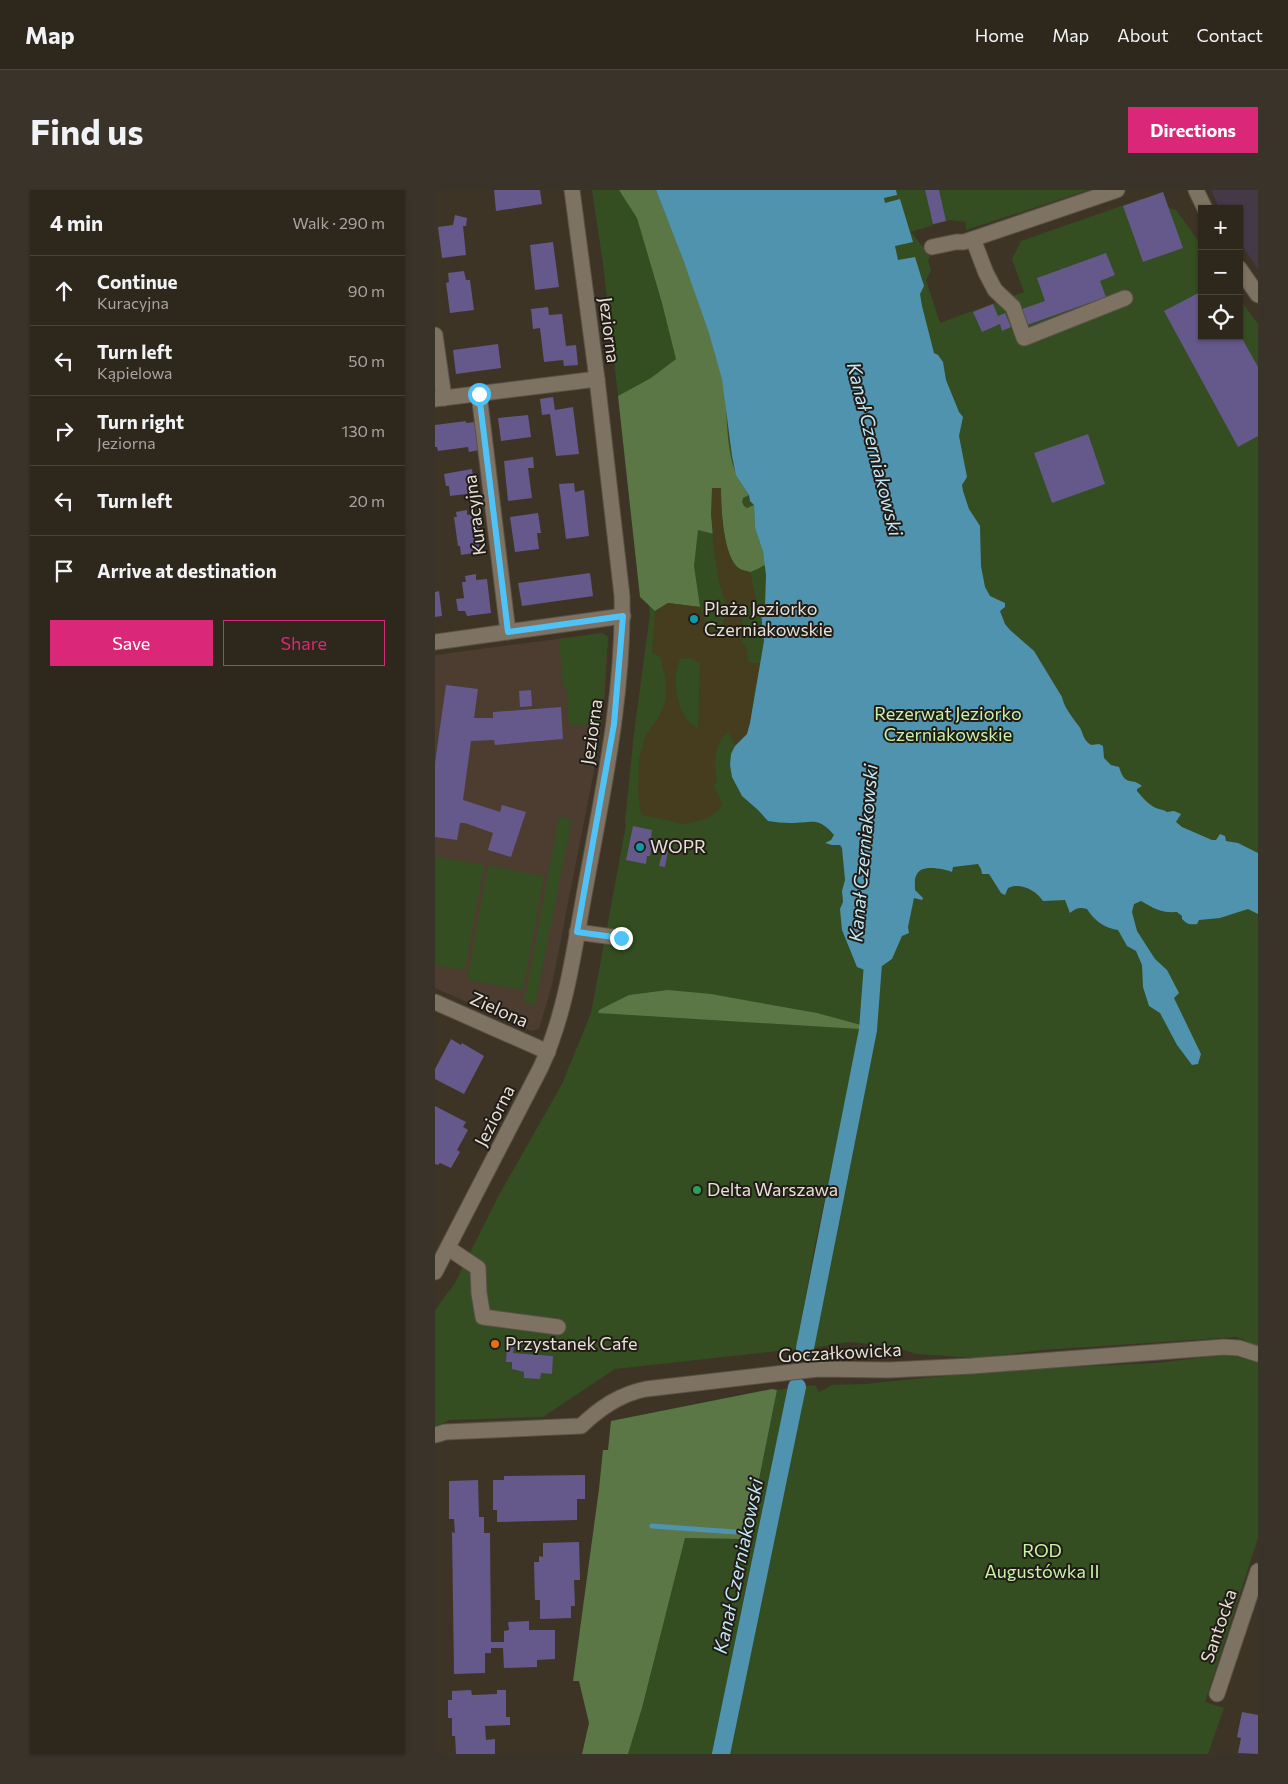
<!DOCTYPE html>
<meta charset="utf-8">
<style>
:root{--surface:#2e271c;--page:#3a3329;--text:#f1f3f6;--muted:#a7a5a3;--line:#49443b;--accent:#db2777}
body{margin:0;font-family:Commissioner,sans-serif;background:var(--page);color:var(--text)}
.controls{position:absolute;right:15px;top:15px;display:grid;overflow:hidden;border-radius:0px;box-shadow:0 1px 4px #0004}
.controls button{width:45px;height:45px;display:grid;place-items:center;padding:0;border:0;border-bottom:1px solid var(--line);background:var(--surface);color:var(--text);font:25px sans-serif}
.stop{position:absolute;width:15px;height:15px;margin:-11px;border:4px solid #4fc3f7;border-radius:50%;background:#fff}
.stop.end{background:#4fc3f7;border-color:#fff;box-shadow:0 1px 5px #0008}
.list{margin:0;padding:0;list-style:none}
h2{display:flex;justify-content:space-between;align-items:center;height:65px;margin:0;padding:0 20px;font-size:21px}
h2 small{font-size:16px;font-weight:400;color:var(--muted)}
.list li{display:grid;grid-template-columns:32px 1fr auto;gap:15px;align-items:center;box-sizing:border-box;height:70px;padding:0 20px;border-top:1px solid var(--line)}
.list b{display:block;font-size:19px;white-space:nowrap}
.list p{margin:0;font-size:16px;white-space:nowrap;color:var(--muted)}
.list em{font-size:16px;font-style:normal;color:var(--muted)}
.actions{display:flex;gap:10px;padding:15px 20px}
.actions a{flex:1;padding:11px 0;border:1px solid var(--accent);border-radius:0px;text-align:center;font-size:18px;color:var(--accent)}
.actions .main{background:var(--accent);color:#fff}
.icon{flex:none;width:28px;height:28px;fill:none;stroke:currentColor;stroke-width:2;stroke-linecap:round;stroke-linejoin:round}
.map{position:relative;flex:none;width:823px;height:1564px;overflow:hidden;border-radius:0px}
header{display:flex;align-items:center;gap:30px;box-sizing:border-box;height:70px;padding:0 25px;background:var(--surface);border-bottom:1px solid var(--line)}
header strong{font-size:24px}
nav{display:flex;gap:28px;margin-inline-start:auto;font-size:18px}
.intro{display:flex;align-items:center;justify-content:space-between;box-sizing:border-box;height:120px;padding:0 30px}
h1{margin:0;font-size:35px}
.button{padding:12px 22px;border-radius:0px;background:var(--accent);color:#fff;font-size:18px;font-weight:700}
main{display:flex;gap:30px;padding:0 30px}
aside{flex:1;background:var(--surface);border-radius:0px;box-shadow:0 1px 4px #0004}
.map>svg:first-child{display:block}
.industrial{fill:#453847}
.education{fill:#4c3d30}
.green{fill:#344d21}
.forest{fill:#5b7746}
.sand{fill:#453d1d;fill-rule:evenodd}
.water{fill:#5093ae}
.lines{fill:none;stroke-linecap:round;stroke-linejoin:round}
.stream{stroke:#5093ae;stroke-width:5}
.canal{stroke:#5093ae;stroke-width:18}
.building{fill:#65588a}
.minor-casing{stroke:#5a5246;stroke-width:17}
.minor{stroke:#7e7262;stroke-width:15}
.route{stroke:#4fc3f7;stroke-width:6}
.culture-dot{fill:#0f9aa8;stroke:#211c16;stroke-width:2}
.leisure-dot{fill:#2e9e5b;stroke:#211c16;stroke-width:2}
.food-dot{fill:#e8710a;stroke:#211c16;stroke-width:2}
.labels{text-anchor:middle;stroke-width:4;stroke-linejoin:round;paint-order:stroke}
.street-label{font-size:18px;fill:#e6e0d7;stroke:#211c16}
.poi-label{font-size:18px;fill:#e6e0d7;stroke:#211c16;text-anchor:start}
.park-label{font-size:18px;fill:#c8f4a9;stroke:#211c16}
.water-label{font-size:19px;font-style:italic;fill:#c3e8f8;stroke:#211c16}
</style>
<header>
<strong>Map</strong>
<nav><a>Home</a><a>Map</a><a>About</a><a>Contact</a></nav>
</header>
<div class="intro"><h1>Find us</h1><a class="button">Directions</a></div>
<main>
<aside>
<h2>4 min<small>Walk · 290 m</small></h2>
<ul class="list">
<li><svg class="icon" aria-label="ahead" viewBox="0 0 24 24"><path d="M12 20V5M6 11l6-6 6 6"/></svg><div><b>Continue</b><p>Kuracyjna</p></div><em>90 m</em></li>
<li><svg class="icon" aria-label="left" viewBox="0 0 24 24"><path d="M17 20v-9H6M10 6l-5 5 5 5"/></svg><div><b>Turn left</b><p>Kąpielowa</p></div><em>50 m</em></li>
<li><svg class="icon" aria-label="right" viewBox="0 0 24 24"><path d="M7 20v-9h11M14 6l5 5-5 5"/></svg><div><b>Turn right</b><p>Jeziorna</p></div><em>130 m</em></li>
<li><svg class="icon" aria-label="left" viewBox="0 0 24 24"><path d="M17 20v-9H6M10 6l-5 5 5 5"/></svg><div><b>Turn left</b></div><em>20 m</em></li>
<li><svg class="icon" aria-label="arrive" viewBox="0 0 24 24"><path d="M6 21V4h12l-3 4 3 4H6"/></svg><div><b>Arrive at destination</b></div></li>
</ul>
<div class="actions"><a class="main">Save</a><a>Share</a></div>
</aside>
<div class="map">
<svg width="823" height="1564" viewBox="0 0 823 1564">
<rect width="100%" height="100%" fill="#3e3426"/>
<path class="industrial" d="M 776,0 L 823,0 L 823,79 L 804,51 L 804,19 L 785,19 Z"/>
<path class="education" d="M 167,443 L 173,447 L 170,503 L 163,560 L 117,795 L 104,839 L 97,841 L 0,798 L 0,465 Z"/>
<g class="green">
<path d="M 157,0 L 654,0 L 531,40 L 531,32 L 514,30 L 476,42 L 495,66 L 493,71 L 496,80 L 491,90 L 505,133 L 589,102 L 577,69 L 586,51 L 706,9 L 741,20 L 767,56 L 767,146 L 804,146 L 804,108 L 823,134 L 823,1160 L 806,1155 L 810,1150 L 801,1147 L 608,1160 L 542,1168 L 481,1164 L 457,1156 L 414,1152 L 378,1158 L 441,840 L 426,839 L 380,1055 L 361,1159 L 180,1179 L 108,1227 L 14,1230 L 0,1237 L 0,1120 L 20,1093 L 64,1005 L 127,894 L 156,823 L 191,635 L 190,631 L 199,543 L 215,424 L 189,204 L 183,206 L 168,74 Z"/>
<path d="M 167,443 L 173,447 L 166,534 L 134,536 L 131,498 L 128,498 L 124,449 Z"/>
<path d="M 124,627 L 137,629 L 100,815 L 89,813 Z"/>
<path d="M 0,666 L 49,675 L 30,780 L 0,775 Z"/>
<path d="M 53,675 L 109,686 L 88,800 L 32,790 Z"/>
<path d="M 794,1164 L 823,1172 L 823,1348 L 770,1512 L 789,1518 L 773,1564 L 193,1564 L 207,1518 L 250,1348 L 312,1348 L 342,1200 L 380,1195 L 384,1202 L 397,1195 L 429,1194 L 569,1180 L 722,1173 Z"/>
</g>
<g class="forest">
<path d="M 184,0 L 221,0 C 245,61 271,123 287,187 C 294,217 289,258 302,285 C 305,292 310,298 314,305 L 308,308 L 307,312 L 309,316 L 312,318 L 319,315 L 320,338 L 328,362 L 330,375 C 326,377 319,381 315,382 C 287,384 286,317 286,299 L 276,323 L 279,344 L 263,340 L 259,376 L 265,417 L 233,413 L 220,421 L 205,407 L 183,206 L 216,188 L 241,169 L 227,113 L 202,28 Z"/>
<path d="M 233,800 L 276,804 L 320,812 L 382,823 L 426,835 L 425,839 L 163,823 L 164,820 L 194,805 Z"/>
<path d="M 337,1199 L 342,1200 L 312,1349 L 250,1348 L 207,1518 L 193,1564 L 147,1564 L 154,1533 L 144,1491 L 138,1491 L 164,1299 L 168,1260 L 173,1260 L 176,1231 Z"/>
</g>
<path class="sand" d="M 277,298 L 286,298 C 286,317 288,361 301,376 C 304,380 310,380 315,382 L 322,413 L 312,419 L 307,425 L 307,453 L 311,456 L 313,471 L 317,473 L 326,474 L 319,504 L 315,533 L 312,544 L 300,556 L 293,542 C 278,553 279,577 282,594 L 278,594 L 288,616 L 271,629 L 250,634 L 206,625 L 203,603 L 204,568 L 211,545 L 225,525 L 231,510 L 230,486 L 225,466 L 217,463 L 220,421 L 233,413 L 265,417 C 269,430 272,435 282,443 L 285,441 L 293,420 L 284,392 L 279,361 L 276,323 ZM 255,468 L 265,473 L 263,538 C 241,527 236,491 245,469 Z"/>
<path class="water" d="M 221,0 L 461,0 L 462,5 L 449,8 L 450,13 L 465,9 L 478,52 L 460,56 L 463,70 L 480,67 L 489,96 L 485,104 L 487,116 L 499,163 L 503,165 L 508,172 L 511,190 L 524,222 L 528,227 L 524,246 L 532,287 L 527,295 L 528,301 L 534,319 L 545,336 L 546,376 L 550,397 L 555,406 L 570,413 L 570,417 L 565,421 L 570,434 L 575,440 L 599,461 L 627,507 C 629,517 637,527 643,535 C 649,542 646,548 656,555 L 664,554 L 668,556 L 669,568 L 676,575 L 684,577 C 691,598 695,586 707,596 L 702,599 L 702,601 C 707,607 714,615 721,618 C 725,620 728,619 732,622 L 739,621 L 746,624 L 741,632 L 747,637 L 777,650 L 781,650 L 785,644 L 790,646 L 791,651 L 803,653 L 823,663 L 823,724 L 813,719 L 785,728 L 764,730 L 762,734 C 755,735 752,734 747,729 L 747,726 L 742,722 C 726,723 720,719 706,711 L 699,714 L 697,722 L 702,741 L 720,769 L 732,780 L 744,803 L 739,808 L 766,864 L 763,874 L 757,875 L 742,855 L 725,823 L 714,816 L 708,797 L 707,775 L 701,761 L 692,756 L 683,740 C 669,738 659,730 652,719 C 645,717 641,718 635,723 L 630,710 L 608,711 C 601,700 585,692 573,698 L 570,705 L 566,703 L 554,684 L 547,684 L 546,679 L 543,674 L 518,677 L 517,682 C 509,679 487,674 482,684 C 479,688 480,695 480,700 L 488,708 L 487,710 L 479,708 L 473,737 L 474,743 L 467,746 L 457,769 L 437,783 L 422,777 L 407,740 L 405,719 L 408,712 L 407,701 L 410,690 L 407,658 L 405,655 L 397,655 L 390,653 L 396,650 L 399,645 C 383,626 377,633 356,633 C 348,633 340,632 333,631 L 323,620 L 307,606 L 297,587 L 295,575 L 296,564 L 300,556 L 312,544 L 315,533 L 329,451 L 326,423 L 330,417 L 331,385 L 328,362 L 320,338 L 319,315 L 315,311 L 314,305 L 301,285 L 297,266 L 287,189 L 274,143 L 249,72 Z"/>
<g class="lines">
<path class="stream" d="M 217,1336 L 300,1342"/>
<g class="canal">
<path d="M 370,1158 L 433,840 L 439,760"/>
<path d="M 286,1564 L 362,1197"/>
</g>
</g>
<g class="building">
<path d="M 59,0 L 105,0 L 107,14 L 61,21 Z"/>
<path d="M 490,0 L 504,0 L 511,31 L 498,34 Z"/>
<path d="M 728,2 L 748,58 L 708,72 L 688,16 Z"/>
<path d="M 20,25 L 32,28 L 31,36 L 28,36 L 31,65 L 7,68 L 3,37 L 18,35 Z"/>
<path d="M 118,52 L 124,97 L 100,100 L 95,55 Z"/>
<path d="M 671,63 L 680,85 L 665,91 L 671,107 L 592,135 L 587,119 L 610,111 L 602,88 Z"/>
<path d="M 29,81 L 31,90 L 35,90 L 39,120 L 15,123 L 11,93 L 14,92 L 13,83 Z"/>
<path d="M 767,101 L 767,146 L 804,146 L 804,143 L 823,177 L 823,246 L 803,257 L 729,121 Z"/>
<path d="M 558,114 L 563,126 L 570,123 L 576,137 L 567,141 L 565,134 L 547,142 L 538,122 Z"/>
<path d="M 113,117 L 114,125 L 127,124 L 131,156 L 141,155 L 143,175 L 129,176 L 128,170 L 109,172 L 105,138 L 98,139 L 96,119 Z"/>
<path d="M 63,154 L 66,178 L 21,184 L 18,160 Z"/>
<path d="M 118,207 L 120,220 L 138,217 L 144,264 L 121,266 L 115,224 L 107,225 L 105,209 Z"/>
<path d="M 93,225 L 96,247 L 66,251 L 63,228 Z"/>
<path d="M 31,231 L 31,233 L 40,232 L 44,260 L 34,262 L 33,257 L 3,261 L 2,257 L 0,257 L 0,235 Z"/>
<path d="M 653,244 L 670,294 L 617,313 L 599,263 Z"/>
<path d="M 98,267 L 99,278 L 93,278 L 97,308 L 73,311 L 69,271 Z"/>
<path d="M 37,279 L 40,303 L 15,306 L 14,296 L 11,296 L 9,284 Z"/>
<path d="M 139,293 L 140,302 L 149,300 L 154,346 L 131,349 L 124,294 Z"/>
<path d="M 32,320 L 32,325 L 43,324 L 47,353 L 44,353 L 45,362 L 26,365 L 25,356 L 23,356 L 19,327 L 22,327 L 21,322 Z"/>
<path d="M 103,323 L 106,343 L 102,343 L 104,359 L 80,362 L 75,327 Z"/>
<path d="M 155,383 L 158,406 L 87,416 L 83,393 Z"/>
<path d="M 41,384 L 41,390 L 52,389 L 56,423 L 32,426 L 30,421 L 23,421 L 21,409 L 29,408 L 27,392 L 31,392 L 30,386 Z"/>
<path d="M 4,401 L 7,426 L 0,427 L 0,402 Z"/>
<path d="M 11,495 L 43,499 L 39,528 L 58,528 L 58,522 L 126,517 L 128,549 L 60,555 L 59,550 L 36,551 L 28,610 L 65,622 L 67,615 L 91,622 L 76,667 L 53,660 L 58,643 L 30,633 L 25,633 L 22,650 L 0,647 L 0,573 Z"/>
<path d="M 96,500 L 97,516 L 85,517 L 84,501 Z"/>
<path d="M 198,636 L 217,640 L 216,648 L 218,648 L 215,666 L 212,666 L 211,674 L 191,670 Z"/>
<path d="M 228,660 L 233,661 L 230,677 L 224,676 Z"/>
<path d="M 16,849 L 26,855 L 27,853 L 49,866 L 29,904 L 0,889 L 0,879 Z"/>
<path d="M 0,916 L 31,932 L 28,937 L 33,940 L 22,960 L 25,962 L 16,978 L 5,973 L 3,975 L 0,974 Z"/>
<path d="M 72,1156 L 79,1156 L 78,1163 L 118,1166 L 117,1184 L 106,1183 L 105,1189 L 89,1188 L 89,1182 L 77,1179 L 77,1172 L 71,1172 Z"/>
<path d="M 150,1285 L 150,1309 L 142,1309 L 142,1330 L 62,1332 L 62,1320 L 58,1320 L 58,1290 L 69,1290 L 69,1286 Z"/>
<path d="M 43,1290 L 44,1327 L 49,1327 L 49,1343 L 55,1343 L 56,1452 L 69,1452 L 69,1441 L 74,1440 L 73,1432 L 94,1431 L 94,1440 L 120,1440 L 120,1469 L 102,1470 L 102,1477 L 69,1478 L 68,1458 L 56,1458 L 56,1463 L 50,1463 L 50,1483 L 19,1484 L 17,1342 L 20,1343 L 19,1329 L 14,1329 L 14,1291 Z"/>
<path d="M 144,1352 L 145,1390 L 139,1390 L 140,1416 L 136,1416 L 136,1428 L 105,1429 L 105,1410 L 100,1410 L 99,1372 L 104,1372 L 104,1366 L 108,1367 L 108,1353 Z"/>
<path d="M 36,1500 L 37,1505 L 62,1504 L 62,1500 L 71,1500 L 71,1527 L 75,1527 L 75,1535 L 50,1536 L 51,1550 L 60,1549 L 60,1564 L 21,1564 L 20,1546 L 17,1546 L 17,1528 L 13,1528 L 13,1510 L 17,1510 L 17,1501 Z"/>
<path d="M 807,1522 L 823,1525 L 823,1564 L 803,1563 L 806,1548 L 802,1547 Z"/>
</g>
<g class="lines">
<defs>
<g id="minor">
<path d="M 761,0 L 770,19"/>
<path d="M 538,49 L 551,83 L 560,100 L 578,117 L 589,148 L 690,108"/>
<path d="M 497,57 L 521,52 L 529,52 L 682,0"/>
<path d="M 804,78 L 823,105"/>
<path d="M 0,145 L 9,208"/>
<path d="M 44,204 L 73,442"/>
<path d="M 0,209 L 162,189"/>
<path d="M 0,452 L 188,426"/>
<path d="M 142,742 L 186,748"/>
<path d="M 0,812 L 113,862"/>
<path d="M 13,1058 L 43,1078 L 44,1103 L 48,1127 L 123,1137"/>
<path d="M 0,1082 L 106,877 C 133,818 140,752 152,689 C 169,596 189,501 187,406 L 162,189 L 137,0"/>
<path d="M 0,1245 L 10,1242 L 146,1236 C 165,1218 185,1204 211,1199 L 383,1179 L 454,1180 L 537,1176 L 789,1157 L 804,1158 L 823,1164"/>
<path d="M 782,1504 L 823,1381"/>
</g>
</defs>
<use href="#minor" class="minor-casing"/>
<use href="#minor" class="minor"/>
</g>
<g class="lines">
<path class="route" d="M 44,204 L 73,442 L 188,426 L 179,534 L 142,742 L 186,748"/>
</g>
<g class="culture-dot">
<circle cx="259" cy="429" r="5"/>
<circle cx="205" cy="657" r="5"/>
</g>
<circle class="leisure-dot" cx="262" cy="1000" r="5"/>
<circle class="food-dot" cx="60" cy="1154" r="5"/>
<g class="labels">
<g class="street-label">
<text transform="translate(174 140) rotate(83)" y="6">Jeziorna</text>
<text transform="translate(40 325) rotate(-97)" y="6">Kuracyjna</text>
<text transform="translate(157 542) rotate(-82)" y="6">Jeziorna</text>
<text transform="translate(64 820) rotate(24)" y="6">Zielona</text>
<text transform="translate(60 926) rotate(-63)" y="6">Jeziorna</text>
<text transform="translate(405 1163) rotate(-3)" y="6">Goczałkowicka</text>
<text transform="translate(784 1436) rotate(-71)" y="6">Santocka</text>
</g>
<g class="poi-label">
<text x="269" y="425">Plaża Jeziorko<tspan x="269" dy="21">Czerniakowskie</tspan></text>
<text x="215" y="663">WOPR</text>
<text x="272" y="1006">Delta Warszawa</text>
<text x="70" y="1160">Przystanek Cafe</text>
</g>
<g class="park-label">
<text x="513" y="530">Rezerwat Jeziorko<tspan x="513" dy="21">Czerniakowskie</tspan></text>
<text x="607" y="1367">ROD<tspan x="607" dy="21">Augustówka II</tspan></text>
</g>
<g class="water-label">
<text transform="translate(440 259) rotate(76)" y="7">Kanał Czerniakowski</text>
<text transform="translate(428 663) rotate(-85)" y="7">Kanał Czerniakowski</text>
<text transform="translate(303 1376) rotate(-78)" y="7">Kanał Czerniakowski</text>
</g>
</g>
</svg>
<div class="controls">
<button>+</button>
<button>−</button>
<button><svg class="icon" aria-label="locate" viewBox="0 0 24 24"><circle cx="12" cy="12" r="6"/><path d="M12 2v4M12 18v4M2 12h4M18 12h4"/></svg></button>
</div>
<div class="stop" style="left:44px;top:204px"></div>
<div class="stop end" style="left:186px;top:748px"></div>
</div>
</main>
